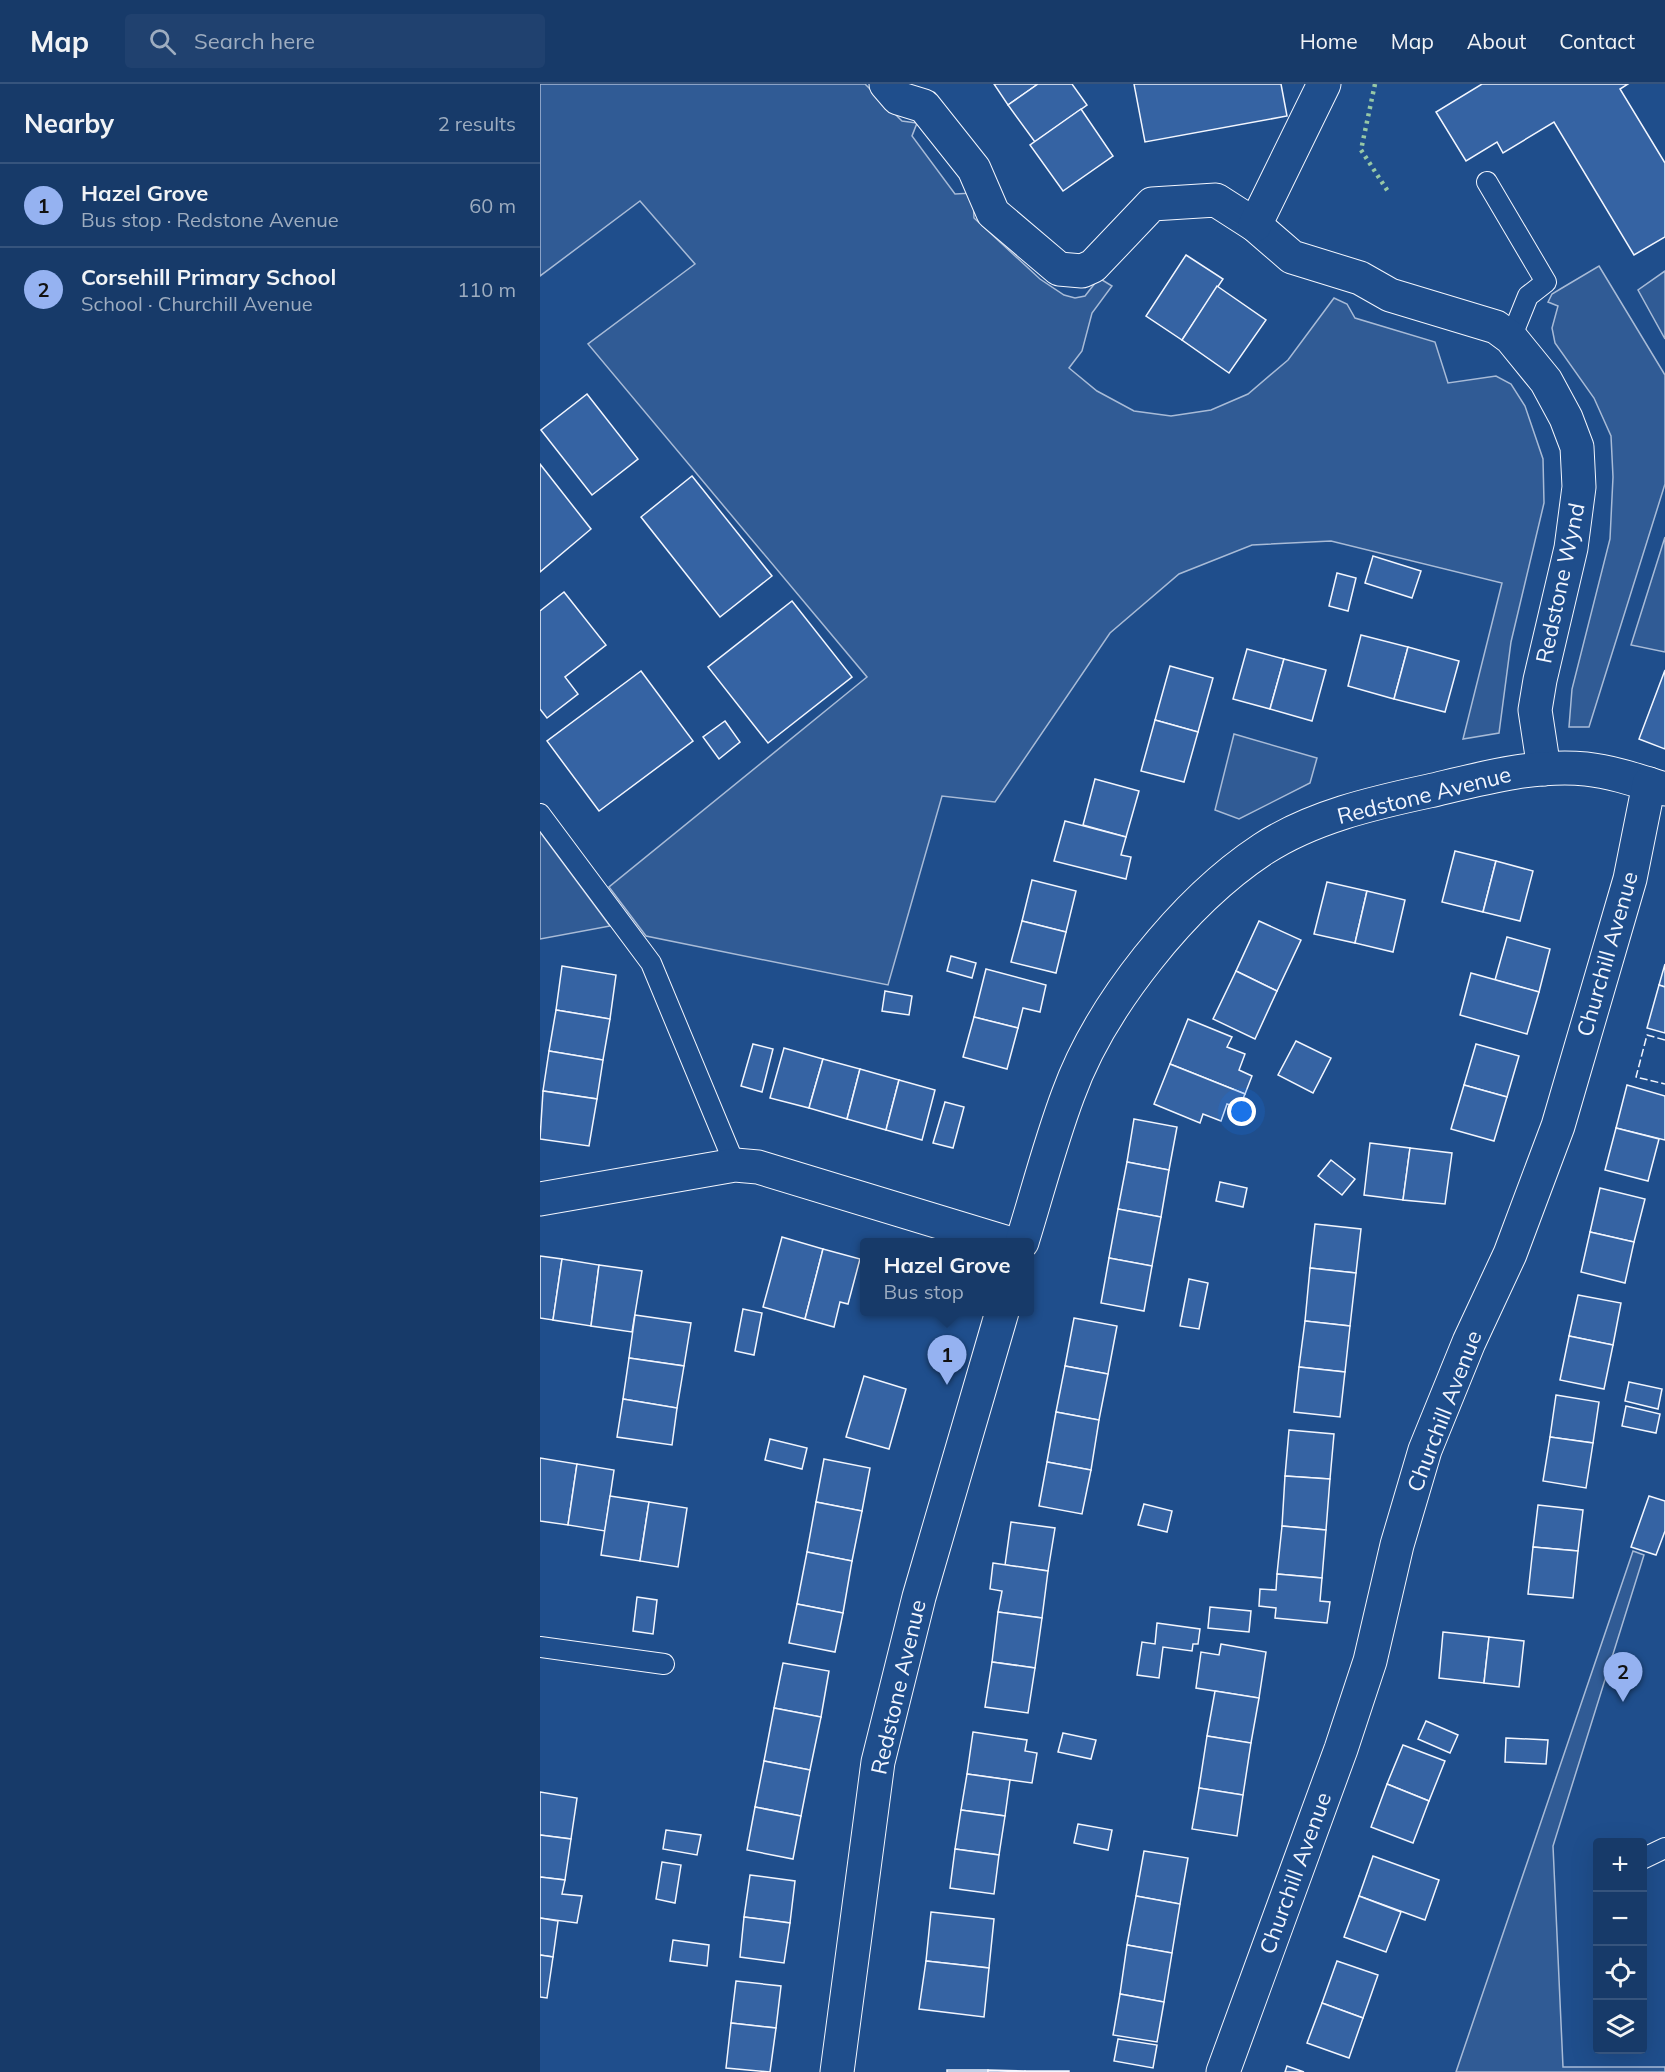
<!DOCTYPE html>
<meta charset="utf-8">
<style>
:root{--surface:#173a69;--page:#20416f;--text:#f1f3f6;--muted:#9eadc0;--line:#36547d;--accent:#95b2f1}
body{margin:0;font-family:Mulish,sans-serif;background:var(--page);color:var(--text)}
.controls{position:absolute;right:18px;bottom:18px;display:grid;overflow:hidden;border-radius:6px;box-shadow:0 6px 24px #0002}
.controls button{width:54px;height:54px;display:grid;place-items:center;padding:0;border:0;border-bottom:2px solid var(--line);background:var(--surface);color:var(--text);font:30px sans-serif}
.you{position:absolute;left:702px;top:1028px;width:21px;height:21px;margin:-15px;border:4px solid #fff;border-radius:50%;background:#1a73e8;box-shadow:0 0 0 9px #1a73e833}
.badge{display:grid;place-items:center;width:39px;height:39px;border-radius:50%;background:var(--accent);color:#111;font-size:20px;font-weight:700}
.pin{position:absolute;translate:-50% -50px;filter:drop-shadow(0 2px 3px #0008)}
.pin::after{content:'';position:absolute;top:32px;width:21px;height:18px;background:inherit;clip-path:polygon(0 0,100% 0,50% 100%)}
.popup{position:absolute;left:320px;top:1154px;width:174px;height:78px;box-sizing:border-box;display:grid;place-content:center;border-radius:6px;background:var(--surface);filter:drop-shadow(0 2px 4px #0005);font-size:20px;white-space:nowrap;color:var(--muted)}
.popup b{font-size:22px;color:var(--text)}
.popup::after{content:'';position:absolute;left:50%;top:100%;margin-left:-12px;border:12px solid transparent;border-top-color:var(--surface)}
.list{margin:0;padding:0;list-style:none}
h2{display:flex;justify-content:space-between;align-items:center;height:78px;margin:0;padding:0 24px;font-size:26px}
h2 small{font-size:20px;font-weight:400;color:var(--muted)}
.list li{display:grid;grid-template-columns:39px 1fr auto;gap:18px;align-items:center;box-sizing:border-box;height:84px;padding:0 24px;border-top:2px solid var(--line)}
.list b{display:block;font-size:22px;white-space:nowrap}
.list p{margin:0;font-size:20px;white-space:nowrap;color:var(--muted)}
.list em{font-size:20px;font-style:normal;color:var(--muted)}
.icon{flex:none;width:33px;height:33px;fill:none;stroke:currentColor;stroke-width:2;stroke-linecap:round;stroke-linejoin:round}
.map{position:relative;flex:none;width:1125px;height:1988px;overflow:hidden}
header{display:flex;align-items:center;gap:36px;box-sizing:border-box;height:84px;padding:0 30px;background:var(--surface);border-bottom:2px solid var(--line)}
header strong{font-size:28px}
nav{display:flex;gap:33px;margin-inline-start:auto;font-size:21px}
.search{width:420px;height:54px;background:var(--page);display:flex;align-items:center;gap:15px;box-sizing:border-box;padding:0 21px;border-radius:6px;color:var(--muted);font-size:22px}
main{display:flex}
aside{flex:1;background:var(--surface)}
.map>svg:first-child{display:block}
.built{fill:#305b95;stroke:#a8bbd7;stroke-width:1.5}
.building{fill:#3563a3;stroke:#f2f6ff;stroke-width:1.5}
.lines{fill:none;stroke-linecap:round;stroke-linejoin:round}
.service-casing{stroke:#f2f6ff;stroke-width:22}
.minor-casing{stroke:#f2f6ff;stroke-width:35}
.service{stroke:#1f4e8c;stroke-width:20}
.minor{stroke:#1f4e8c;stroke-width:33}
.hedge{stroke:#97c8a6;stroke-width:4.5;stroke-dasharray:3 4.5;stroke-linecap:butt}
.fence{stroke:#f2f6ff;stroke-width:1.5;stroke-dasharray:8 3;stroke-linecap:butt}
.labels{text-anchor:middle;stroke-width:4.5;stroke-linejoin:round;paint-order:stroke}
.street-label{font-size:22px;fill:#f2f6ff;stroke:#1f4e8c}
</style>
<header>
<strong>Map</strong>
<div class="search"><svg class="icon" aria-label="search" viewBox="0 0 24 24"><circle cx="10" cy="10" r="6"/><path d="M15 15l6 6"/></svg>Search here</div>
<nav><a>Home</a><a>Map</a><a>About</a><a>Contact</a></nav>
</header>
<main>
<aside>
<h2>Nearby<small>2 results</small></h2>
<ul class="list">
<li><span class="badge">1</span><div><b>Hazel Grove</b><p>Bus stop · Redstone Avenue</p></div><em>60 m</em></li>
<li><span class="badge">2</span><div><b>Corsehill Primary School</b><p>School · Churchill Avenue</p></div><em>110 m</em></li>
</ul>
</aside>
<div class="map">
<svg width="1125" height="1988" viewBox="0 0 1125 1988">
<rect width="100%" height="100%" fill="#1f4e8c"/>
<g class="built">
<path d="M 0,0 L 325,0 L 362,37 L 377,39 L 372,52 L 415,110 L 433,109 L 434,134 L 500,195 L 524,211 L 535,214 L 545,212 L 559,194 L 572,202 L 552,229 L 542,267 L 529,284 L 557,307 L 594,327 L 631,332 L 671,326 L 708,310 L 748,276 L 794,214 L 807,220 L 815,234 L 895,258 L 908,299 L 956,292 L 971,300 L 985,322 L 1003,375 L 1004,419 L 971,558 L 959,649 L 923,655 L 962,499 L 791,457 L 712,461 L 639,490 L 570,549 L 455,718 L 402,712 L 348,901 L 106,852 L 69,803 L 327,593 L 48,260 L 155,180 L 100,117 L 0,192 Z"/>
<path d="M 1059,182 L 1125,291 L 1125,400 L 1049,643 L 1029,643 L 1032,605 L 1070,455 L 1073,393 L 1071,352 L 1054,314 L 1015,259 L 1012,244 L 1018,222 L 1008,218 L 1012,210 L 1022,204 Z"/>
<path d="M 1125,187 L 1125,255 L 1098,206 Z"/>
<path d="M 1125,453 L 1125,568 L 1091,561 Z"/>
<path d="M 694,650 L 777,674 L 770,699 L 699,735 L 675,726 Z"/>
<path d="M 0,748 L 70,842 L 0,855 Z"/>
<path d="M 1093,1467 L 1104,1471 L 1013,1762 L 1023,1983 L 1125,1983 L 1125,1988 L 916,1988 Z"/>
</g>
<g class="building">
<path d="M 454,0 L 498,0 L 468,21 Z"/>
<path d="M 498,0 L 532,0 L 547,21 L 495,58 L 468,21 Z"/>
<path d="M 594,0 L 741,0 L 747,32 L 605,58 Z"/>
<path d="M 942,0 L 1088,0 L 1080,5 L 1125,79 L 1125,153 L 1094,171 L 1014,38 L 963,69 L 957,58 L 926,77 L 896,28 Z"/>
<path d="M 541,25 L 573,72 L 523,107 L 490,61 Z"/>
<path d="M 646,171 L 683,195 L 642,256 L 606,232 Z"/>
<path d="M 677,202 L 726,236 L 689,289 L 642,256 Z"/>
<path d="M 47,310 L 98,375 L 52,411 L 1,346 Z"/>
<path d="M 0,380 L 51,445 L 0,488 Z"/>
<path d="M 152,392 L 232,492 L 180,533 L 101,433 Z"/>
<path d="M 833,472 L 881,487 L 872,514 L 825,499 Z"/>
<path d="M 797,489 L 816,494 L 808,527 L 789,522 Z"/>
<path d="M 24,508 L 66,561 L 25,593 L 38,610 L 7,634 L 0,625 L 0,527 Z"/>
<path d="M 252,517 L 312,593 L 228,659 L 168,583 Z"/>
<path d="M 821,551 L 868,563 L 854,615 L 808,602 Z"/>
<path d="M 868,563 L 919,577 L 905,628 L 854,615 Z"/>
<path d="M 707,565 L 744,575 L 730,625 L 693,615 Z"/>
<path d="M 744,575 L 786,586 L 772,637 L 730,625 Z"/>
<path d="M 630,582 L 673,594 L 658,648 L 615,636 Z"/>
<path d="M 1125,586 L 1125,665 L 1099,655 Z"/>
<path d="M 101,587 L 153,657 L 59,727 L 7,657 Z"/>
<path d="M 615,636 L 658,648 L 644,698 L 601,687 Z"/>
<path d="M 185,637 L 200,658 L 179,675 L 163,653 Z"/>
<path d="M 555,695 L 599,707 L 586,753 L 543,741 Z"/>
<path d="M 525,737 L 586,753 L 581,771 L 591,773 L 586,795 L 514,777 Z"/>
<path d="M 915,767 L 956,777 L 943,828 L 902,818 Z"/>
<path d="M 956,777 L 993,787 L 980,837 L 943,828 Z"/>
<path d="M 492,796 L 536,807 L 526,848 L 482,837 Z"/>
<path d="M 787,798 L 827,807 L 815,859 L 774,850 Z"/>
<path d="M 827,807 L 865,816 L 853,868 L 815,859 Z"/>
<path d="M 482,837 L 526,848 L 516,889 L 471,878 Z"/>
<path d="M 719,837 L 761,856 L 737,907 L 696,887 Z"/>
<path d="M 967,853 L 1010,865 L 999,908 L 955,896 Z"/>
<path d="M 411,872 L 436,879 L 432,894 L 407,887 Z"/>
<path d="M 1125,880 L 1125,903 L 1119,901 Z"/>
<path d="M 22,882 L 76,891 L 70,935 L 16,926 Z"/>
<path d="M 446,885 L 506,901 L 500,928 L 483,924 L 478,944 L 434,933 Z"/>
<path d="M 696,887 L 737,907 L 715,955 L 673,935 Z"/>
<path d="M 931,889 L 999,908 L 987,950 L 920,931 Z"/>
<path d="M 1119,901 L 1125,903 L 1125,949 L 1107,944 Z"/>
<path d="M 345,907 L 372,912 L 369,931 L 342,927 Z"/>
<path d="M 16,926 L 70,935 L 63,976 L 9,967 Z"/>
<path d="M 434,933 L 478,944 L 467,985 L 423,973 Z"/>
<path d="M 648,935 L 692,953 L 687,963 L 705,970 L 699,986 L 712,992 L 705,1010 L 630,980 Z"/>
<path d="M 756,957 L 791,974 L 773,1009 L 738,991 Z"/>
<path d="M 213,960 L 233,965 L 222,1008 L 201,1002 Z"/>
<path d="M 936,960 L 979,972 L 967,1013 L 924,1001 Z"/>
<path d="M 244,964 L 283,975 L 269,1024 L 230,1014 Z"/>
<path d="M 9,967 L 63,976 L 57,1015 L 3,1007 Z"/>
<path d="M 283,975 L 320,985 L 307,1035 L 269,1024 Z"/>
<path d="M 630,980 L 705,1010 L 699,1024 L 687,1020 L 681,1037 L 663,1030 L 660,1039 L 614,1020 Z"/>
<path d="M 320,985 L 359,996 L 346,1046 L 307,1035 Z"/>
<path d="M 359,996 L 395,1006 L 382,1056 L 346,1046 Z"/>
<path d="M 924,1001 L 967,1013 L 954,1057 L 911,1045 Z"/>
<path d="M 1087,1001 L 1125,1012 L 1125,1056 L 1076,1044 Z"/>
<path d="M 3,1007 L 57,1015 L 49,1062 L 0,1055 Z"/>
<path d="M 405,1018 L 424,1023 L 413,1064 L 393,1059 Z"/>
<path d="M 594,1035 L 637,1043 L 629,1086 L 587,1078 Z"/>
<path d="M 1076,1044 L 1119,1055 L 1108,1097 L 1065,1086 Z"/>
<path d="M 830,1059 L 870,1064 L 863,1116 L 824,1111 Z"/>
<path d="M 870,1064 L 912,1069 L 905,1120 L 863,1116 Z"/>
<path d="M 791,1076 L 815,1095 L 802,1111 L 778,1092 Z"/>
<path d="M 587,1078 L 629,1086 L 621,1133 L 578,1125 Z"/>
<path d="M 680,1098 L 707,1104 L 703,1123 L 676,1117 Z"/>
<path d="M 1060,1104 L 1105,1115 L 1094,1158 L 1050,1148 Z"/>
<path d="M 578,1125 L 621,1133 L 612,1182 L 569,1174 Z"/>
<path d="M 775,1140 L 821,1145 L 816,1189 L 770,1184 Z"/>
<path d="M 1050,1148 L 1094,1158 L 1085,1199 L 1041,1188 Z"/>
<path d="M 242,1153 L 283,1165 L 265,1235 L 223,1223 Z"/>
<path d="M 283,1165 L 320,1175 L 308,1220 L 300,1218 L 294,1243 L 265,1235 Z"/>
<path d="M 0,1172 L 22,1175 L 13,1236 L 0,1234 Z"/>
<path d="M 569,1174 L 612,1182 L 604,1227 L 561,1219 Z"/>
<path d="M 22,1175 L 59,1181 L 51,1242 L 13,1236 Z"/>
<path d="M 59,1181 L 102,1187 L 92,1248 L 51,1242 Z"/>
<path d="M 770,1184 L 816,1189 L 810,1242 L 765,1237 Z"/>
<path d="M 649,1195 L 668,1199 L 659,1245 L 640,1242 Z"/>
<path d="M 1038,1211 L 1081,1219 L 1073,1261 L 1029,1252 Z"/>
<path d="M 203,1225 L 222,1229 L 214,1271 L 195,1267 Z"/>
<path d="M 95,1231 L 151,1239 L 144,1282 L 89,1274 Z"/>
<path d="M 534,1234 L 577,1242 L 568,1290 L 525,1282 Z"/>
<path d="M 765,1237 L 810,1242 L 805,1288 L 759,1283 Z"/>
<path d="M 1029,1252 L 1073,1261 L 1064,1305 L 1020,1296 Z"/>
<path d="M 89,1274 L 144,1282 L 137,1324 L 83,1315 Z"/>
<path d="M 525,1282 L 568,1290 L 559,1336 L 516,1328 Z"/>
<path d="M 759,1283 L 805,1288 L 800,1333 L 754,1328 Z"/>
<path d="M 324,1292 L 366,1305 L 349,1365 L 306,1353 Z"/>
<path d="M 1089,1298 L 1122,1305 L 1118,1325 L 1085,1317 Z"/>
<path d="M 1016,1311 L 1059,1318 L 1053,1359 L 1010,1353 Z"/>
<path d="M 83,1315 L 137,1324 L 132,1361 L 77,1353 Z"/>
<path d="M 1086,1322 L 1120,1330 L 1116,1349 L 1082,1342 Z"/>
<path d="M 516,1328 L 559,1336 L 551,1386 L 507,1378 Z"/>
<path d="M 749,1346 L 794,1350 L 790,1395 L 745,1392 Z"/>
<path d="M 1010,1353 L 1053,1359 L 1046,1404 L 1003,1397 Z"/>
<path d="M 230,1355 L 267,1364 L 262,1385 L 225,1376 Z"/>
<path d="M 0,1374 L 37,1380 L 28,1441 L 0,1437 Z"/>
<path d="M 284,1375 L 330,1384 L 322,1427 L 276,1418 Z"/>
<path d="M 507,1378 L 551,1386 L 542,1430 L 499,1422 Z"/>
<path d="M 37,1380 L 74,1386 L 65,1447 L 28,1441 Z"/>
<path d="M 745,1392 L 790,1395 L 786,1446 L 742,1442 Z"/>
<path d="M 70,1412 L 109,1418 L 100,1477 L 61,1471 Z"/>
<path d="M 1109,1412 L 1125,1417 L 1125,1447 L 1116,1471 L 1091,1463 Z"/>
<path d="M 109,1418 L 147,1424 L 138,1483 L 100,1477 Z"/>
<path d="M 276,1418 L 322,1427 L 312,1477 L 267,1468 Z"/>
<path d="M 604,1420 L 632,1427 L 627,1448 L 598,1441 Z"/>
<path d="M 998,1421 L 1043,1426 L 1038,1467 L 993,1463 Z"/>
<path d="M 471,1438 L 515,1444 L 508,1487 L 465,1481 Z"/>
<path d="M 742,1442 L 786,1446 L 782,1494 L 737,1490 Z"/>
<path d="M 993,1463 L 1038,1467 L 1033,1514 L 988,1510 Z"/>
<path d="M 267,1468 L 312,1477 L 303,1529 L 257,1520 Z"/>
<path d="M 453,1479 L 508,1487 L 502,1534 L 458,1528 L 462,1507 L 450,1505 Z"/>
<path d="M 737,1490 L 782,1494 L 780,1517 L 790,1518 L 787,1539 L 735,1534 L 736,1524 L 719,1522 L 720,1505 L 736,1506 Z"/>
<path d="M 97,1513 L 117,1516 L 113,1550 L 93,1547 Z"/>
<path d="M 257,1520 L 303,1529 L 295,1568 L 249,1559 Z"/>
<path d="M 670,1523 L 711,1527 L 709,1548 L 668,1544 Z"/>
<path d="M 458,1528 L 502,1534 L 495,1584 L 452,1578 Z"/>
<path d="M 617,1539 L 660,1545 L 658,1560 L 653,1560 L 652,1567 L 623,1563 L 619,1594 L 597,1591 L 602,1558 L 615,1560 Z"/>
<path d="M 903,1548 L 949,1553 L 944,1599 L 899,1594 Z"/>
<path d="M 949,1553 L 984,1557 L 979,1603 L 944,1599 Z"/>
<path d="M 681,1560 L 726,1568 L 719,1614 L 656,1604 L 661,1568 L 679,1571 Z"/>
<path d="M 452,1578 L 495,1584 L 488,1629 L 445,1623 Z"/>
<path d="M 243,1579 L 289,1587 L 281,1633 L 234,1624 Z"/>
<path d="M 675,1607 L 719,1614 L 711,1659 L 667,1652 Z"/>
<path d="M 234,1624 L 281,1633 L 270,1686 L 224,1677 Z"/>
<path d="M 886,1637 L 918,1651 L 910,1669 L 878,1655 Z"/>
<path d="M 433,1648 L 487,1656 L 485,1667 L 497,1669 L 492,1699 L 427,1690 Z"/>
<path d="M 523,1649 L 556,1656 L 551,1675 L 518,1668 Z"/>
<path d="M 667,1652 L 711,1659 L 703,1711 L 659,1704 Z"/>
<path d="M 966,1654 L 1008,1656 L 1006,1680 L 965,1678 Z"/>
<path d="M 863,1661 L 905,1677 L 889,1717 L 847,1700 Z"/>
<path d="M 224,1677 L 270,1686 L 261,1732 L 215,1723 Z"/>
<path d="M 427,1690 L 470,1696 L 465,1732 L 421,1726 Z"/>
<path d="M 847,1700 L 889,1717 L 873,1759 L 831,1743 Z"/>
<path d="M 659,1704 L 703,1711 L 697,1752 L 652,1745 Z"/>
<path d="M 0,1708 L 37,1714 L 31,1755 L 0,1751 Z"/>
<path d="M 215,1723 L 261,1732 L 253,1775 L 207,1766 Z"/>
<path d="M 421,1726 L 465,1732 L 459,1771 L 415,1765 Z"/>
<path d="M 538,1740 L 572,1746 L 568,1766 L 534,1759 Z"/>
<path d="M 126,1746 L 161,1751 L 157,1771 L 123,1765 Z"/>
<path d="M 0,1751 L 31,1755 L 25,1796 L 0,1793 Z"/>
<path d="M 415,1765 L 459,1771 L 454,1810 L 410,1804 Z"/>
<path d="M 604,1767 L 648,1774 L 640,1820 L 596,1812 Z"/>
<path d="M 833,1772 L 899,1796 L 885,1836 L 819,1812 Z"/>
<path d="M 122,1778 L 141,1781 L 135,1819 L 116,1815 Z"/>
<path d="M 210,1791 L 255,1797 L 250,1839 L 204,1833 Z"/>
<path d="M 0,1793 L 25,1796 L 22,1810 L 42,1812 L 37,1839 L 0,1834 Z"/>
<path d="M 596,1812 L 640,1820 L 632,1869 L 587,1861 Z"/>
<path d="M 819,1812 L 861,1828 L 846,1868 L 804,1853 Z"/>
<path d="M 391,1828 L 454,1835 L 449,1884 L 386,1877 Z"/>
<path d="M 204,1833 L 250,1839 L 244,1879 L 200,1873 Z"/>
<path d="M 0,1834 L 18,1837 L 13,1873 L 0,1871 Z"/>
<path d="M 133,1856 L 169,1861 L 167,1882 L 130,1877 Z"/>
<path d="M 587,1861 L 632,1869 L 624,1918 L 580,1910 Z"/>
<path d="M 0,1871 L 13,1873 L 7,1914 L 0,1913 Z"/>
<path d="M 386,1877 L 449,1884 L 444,1933 L 379,1925 Z"/>
<path d="M 797,1877 L 838,1891 L 823,1934 L 782,1919 Z"/>
<path d="M 196,1897 L 241,1902 L 236,1944 L 191,1939 Z"/>
<path d="M 580,1910 L 624,1918 L 617,1958 L 573,1951 Z"/>
<path d="M 782,1919 L 823,1934 L 809,1974 L 767,1959 Z"/>
<path d="M 191,1939 L 236,1944 L 230,1988 L 186,1984 Z"/>
<path d="M 578,1955 L 617,1961 L 613,1984 L 574,1977 Z"/>
<path d="M 747,1982 L 764,1988 L 745,1988 Z"/>
<rect x="407" y="1986" width="41" height="2"/>
<path d="M 448,1986 L 485,1987 L 485,1988 L 448,1988 Z"/>
<rect x="485" y="1987" width="44" height="1"/>
</g>
<g class="lines">
<defs>
<g id="service">
<path d="M 947,98 L 1006,198 L 988,212 L 971,254"/>
<path d="M 0,730 L 111,879 L 195,1081"/>
<path d="M 0,1563 L 124,1580"/>
<path d="M 1102,1775 L 1125,1764"/>
</g>
<g id="minor">
<path d="M 346,0 L 358,14 L 384,22 L 434,85 L 453,129 L 519,185 L 542,187 L 553,182 L 612,120 L 676,116 L 715,141 L 752,173 L 820,194 L 850,211 L 956,243 L 971,254 L 1006,297 L 1026,334 L 1037,363 L 1039,403 L 1031,464 L 1000,596 L 995,626 L 1004,685"/>
<path d="M 715,141 L 784,0"/>
<path d="M 0,1115 L 195,1081 L 218,1083 L 465,1158"/>
<path d="M 482,1158 C 497,1110 510,1059 528,1011 C 560,922 644,817 723,765 C 772,733 833,719 889,707 C 940,695 993,680 1046,685 C 1073,688 1099,697 1125,705"/>
<path d="M 297,1988 L 338,1678 L 379,1513 L 462,1228"/>
<path d="M 683,1988 L 801,1665 L 830,1577 L 857,1461 L 885,1366 L 929,1258 L 970,1170 L 1018,1042 L 1090,795 L 1109,700"/>
</g>
</defs>
<use href="#service" class="service-casing"/>
<use href="#minor" class="minor-casing"/>
<use href="#service" class="service"/>
<use href="#minor" class="minor"/>
<path class="hedge" d="M 835,0 L 821,66 L 849,109"/>
<path class="fence" d="M 1125,956 L 1107,951 L 1096,993 L 1125,1000"/>
</g>
<g class="labels">
<g class="street-label">
<text transform="translate(1020 499) rotate(-78)" y="8">Redstone Wynd</text>
<text transform="translate(884 711) rotate(-14)" y="8">Redstone Avenue</text>
<text transform="translate(1067 870) rotate(-74)" y="8">Churchill Avenue</text>
<text transform="translate(904 1327) rotate(-69)" y="8">Churchill Avenue</text>
<text transform="translate(358 1603) rotate(-77)" y="8">Redstone Avenue</text>
<text transform="translate(755 1789) rotate(-70)" y="8">Churchill Avenue</text>
</g>
</g>
</svg>
<div class="controls">
<button>+</button>
<button>−</button>
<button><svg class="icon" aria-label="locate" viewBox="0 0 24 24"><circle cx="12" cy="12" r="6"/><path d="M12 2v4M12 18v4M2 12h4M18 12h4"/></svg></button>
<button><svg class="icon" aria-label="layers" viewBox="0 0 24 24"><path d="M12 4l9 5-9 5-9-5zM3 14l9 5 9-5"/></svg></button>
</div>
<div class="you"></div>
<div class="pin badge" style="left:407px;top:1301px">1</div>
<div class="popup"><b>Hazel Grove</b>Bus stop</div>
<div class="pin badge" style="left:1083px;top:1618px">2</div>
</div>
</main>
